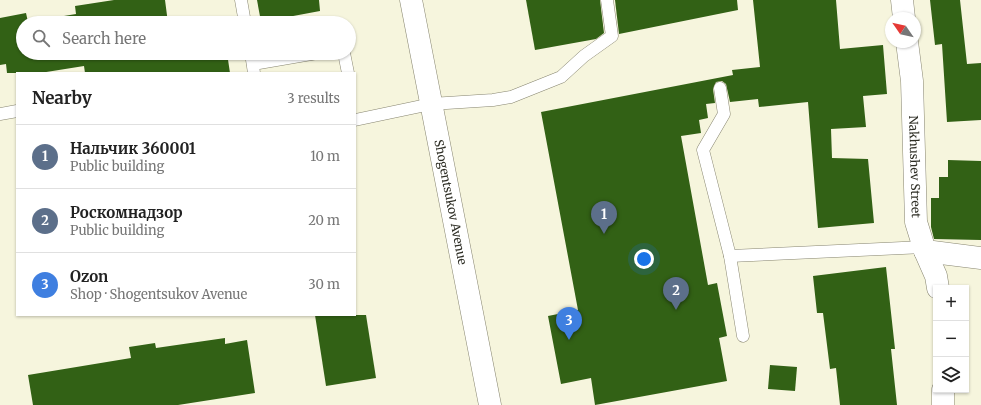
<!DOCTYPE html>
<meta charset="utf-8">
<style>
:root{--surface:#fff;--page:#f2f2f2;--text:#222;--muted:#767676;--line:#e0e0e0;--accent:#2b5ac8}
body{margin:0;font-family:Merriweather,serif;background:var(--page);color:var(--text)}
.controls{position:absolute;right:12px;bottom:12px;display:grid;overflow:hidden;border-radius:0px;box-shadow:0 1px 3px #0004}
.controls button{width:36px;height:36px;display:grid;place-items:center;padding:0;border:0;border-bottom:1px solid var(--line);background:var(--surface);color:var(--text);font:20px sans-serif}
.compass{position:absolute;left:885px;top:12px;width:36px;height:36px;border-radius:50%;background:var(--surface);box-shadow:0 1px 3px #0004;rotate:304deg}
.you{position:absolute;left:644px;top:259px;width:14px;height:14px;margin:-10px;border:3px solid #fff;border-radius:50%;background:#1a73e8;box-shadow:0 0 0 6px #1a73e833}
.badge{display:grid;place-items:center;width:26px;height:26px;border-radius:50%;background:var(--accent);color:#fff;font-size:13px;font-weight:700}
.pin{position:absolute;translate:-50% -33px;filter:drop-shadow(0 1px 2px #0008)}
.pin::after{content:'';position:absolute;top:21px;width:14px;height:12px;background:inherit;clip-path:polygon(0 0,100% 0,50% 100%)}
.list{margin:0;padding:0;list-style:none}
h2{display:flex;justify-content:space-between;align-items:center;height:52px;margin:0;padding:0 16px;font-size:17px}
h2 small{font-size:13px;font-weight:400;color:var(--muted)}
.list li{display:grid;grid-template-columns:26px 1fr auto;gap:12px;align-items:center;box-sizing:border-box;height:64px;padding:0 16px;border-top:1px solid var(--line)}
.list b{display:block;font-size:15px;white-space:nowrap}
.list p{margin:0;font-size:13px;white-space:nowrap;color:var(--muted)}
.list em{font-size:13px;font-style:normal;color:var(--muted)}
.icon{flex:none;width:22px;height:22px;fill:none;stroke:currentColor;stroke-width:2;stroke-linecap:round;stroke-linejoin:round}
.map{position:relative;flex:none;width:981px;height:405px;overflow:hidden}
.search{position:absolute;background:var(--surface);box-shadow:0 1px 3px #0004;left:16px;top:16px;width:340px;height:44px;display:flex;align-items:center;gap:10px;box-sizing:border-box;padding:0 14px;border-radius:22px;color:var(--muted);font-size:15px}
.panel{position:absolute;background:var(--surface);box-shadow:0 1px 3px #0004;left:16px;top:72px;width:340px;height:244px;border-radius:0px}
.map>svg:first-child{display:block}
.building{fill:#326115}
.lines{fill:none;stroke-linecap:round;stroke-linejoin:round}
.service-casing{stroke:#878570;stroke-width:13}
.minor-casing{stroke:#878570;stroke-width:23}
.secondary-casing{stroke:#878570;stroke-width:23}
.service{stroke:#fff;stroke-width:12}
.minor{stroke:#fff;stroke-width:22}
.secondary{stroke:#fff;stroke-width:22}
.labels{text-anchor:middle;stroke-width:4;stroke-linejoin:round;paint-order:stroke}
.street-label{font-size:12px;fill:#2e2e25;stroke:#f6f5dd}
</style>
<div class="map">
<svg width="981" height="405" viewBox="0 0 981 405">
<rect width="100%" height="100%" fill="#f6f5dd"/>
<g class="building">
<path d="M 114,0 L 165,0 L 168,23 L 23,23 L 23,53 L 227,53 L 230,73 L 85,73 L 84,66 L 40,73 L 7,73 L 6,64 L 0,65 L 0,18 L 26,13 L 28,22 L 76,14 L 75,6 Z"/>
<path d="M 257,0 L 319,0 L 320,11 L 261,22 Z"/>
<path d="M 526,0 L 600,0 L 604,33 L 596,39 L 535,50 Z"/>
<path d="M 615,0 L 737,0 L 738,10 L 619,34 Z"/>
<path d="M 753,0 L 836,0 L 840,49 L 883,45 L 887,94 L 863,96 L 866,127 L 831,129 L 832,158 L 868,159 L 874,223 L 818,228 L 808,102 L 759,107 L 758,99 L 730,102 L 726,84 L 722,81 L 716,82 L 713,89 L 715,103 L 706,104 L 708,118 L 699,120 L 701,133 L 681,136 L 708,285 L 717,283 L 727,336 L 719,338 L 727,381 L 595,405 L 591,378 L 561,384 L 548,316 L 578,310 L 541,112 L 733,75 L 732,70 L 760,67 Z"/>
<path d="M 930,0 L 960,0 L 967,64 L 981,63 L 981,120 L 947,122 L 942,44 L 935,45 Z"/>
<path d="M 221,16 L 222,23 L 181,23 Z"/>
<path d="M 948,160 L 981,161 L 981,240 L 934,239 L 931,227 L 931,198 L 939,198 L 939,177 L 948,177 Z"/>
<path d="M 886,267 L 895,349 L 891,349 L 897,405 L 840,405 L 836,368 L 830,369 L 823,313 L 817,313 L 813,276 Z"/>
<path d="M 315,315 L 366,315 L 376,378 L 326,386 Z"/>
<path d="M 225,338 L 225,344 L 247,340 L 255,393 L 178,405 L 33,405 L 28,375 L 131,358 L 129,347 L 155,343 L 156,348 Z"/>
<path d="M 770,365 L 797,367 L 795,391 L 768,389 Z"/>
</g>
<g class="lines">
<defs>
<g id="service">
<path d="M 241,0 L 245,23"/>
<path d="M 251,53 L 254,73"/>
<path d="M 344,53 L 348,73"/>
<path d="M 253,64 L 317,53"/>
<path d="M 720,88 L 724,114 L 703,150 L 730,256"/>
<path d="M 0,114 L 17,111"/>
<path d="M 355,120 L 431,104 L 493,100 L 511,97 L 561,77 L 584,56 L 612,36 L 607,0"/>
<path d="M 743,336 L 730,256 L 924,247"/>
</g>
<g id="minor">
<path d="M 902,0 L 904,18"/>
<path id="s1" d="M 907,42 L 912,81 L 916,222 L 925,251 L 936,276 L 938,288"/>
<path d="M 925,251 L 981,258"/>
<path d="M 943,405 L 943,390"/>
</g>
<g id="secondary">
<path id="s2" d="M 411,0 L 490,405"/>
</g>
</defs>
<use href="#service" class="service-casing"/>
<use href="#minor" class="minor-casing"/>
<use href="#secondary" class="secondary-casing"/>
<use href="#service" class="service"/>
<use href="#minor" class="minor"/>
<use href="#secondary" class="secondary"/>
</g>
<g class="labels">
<g class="street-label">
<text dy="4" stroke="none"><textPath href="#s1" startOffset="125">Nakhushev Street</textPath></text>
<text dy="4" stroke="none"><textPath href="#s2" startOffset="206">Shogentsukov Avenue</textPath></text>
</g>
</g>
</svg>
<div class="controls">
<button>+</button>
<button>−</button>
<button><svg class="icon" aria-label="layers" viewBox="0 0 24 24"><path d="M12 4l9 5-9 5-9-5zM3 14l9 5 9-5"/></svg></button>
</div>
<svg class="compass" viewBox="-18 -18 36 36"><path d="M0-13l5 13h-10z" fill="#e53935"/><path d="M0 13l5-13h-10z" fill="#767676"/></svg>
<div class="you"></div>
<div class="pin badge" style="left:604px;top:234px;background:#5c6f8a">1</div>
<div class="pin badge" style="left:676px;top:310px;background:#5c6f8a">2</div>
<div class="pin badge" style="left:569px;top:340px;background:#3f7fe0">3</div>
<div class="search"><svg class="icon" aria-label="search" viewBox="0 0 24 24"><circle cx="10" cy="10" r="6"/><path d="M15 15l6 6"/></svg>Search here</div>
<section class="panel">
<h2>Nearby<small>3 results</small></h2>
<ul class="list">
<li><span class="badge" style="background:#5c6f8a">1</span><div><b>Нальчик 360001</b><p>Public building</p></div><em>10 m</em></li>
<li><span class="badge" style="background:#5c6f8a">2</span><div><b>Роскомнадзор</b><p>Public building</p></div><em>20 m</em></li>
<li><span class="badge" style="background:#3f7fe0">3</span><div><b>Ozon</b><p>Shop · Shogentsukov Avenue</p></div><em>30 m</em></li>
</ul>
</section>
</div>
